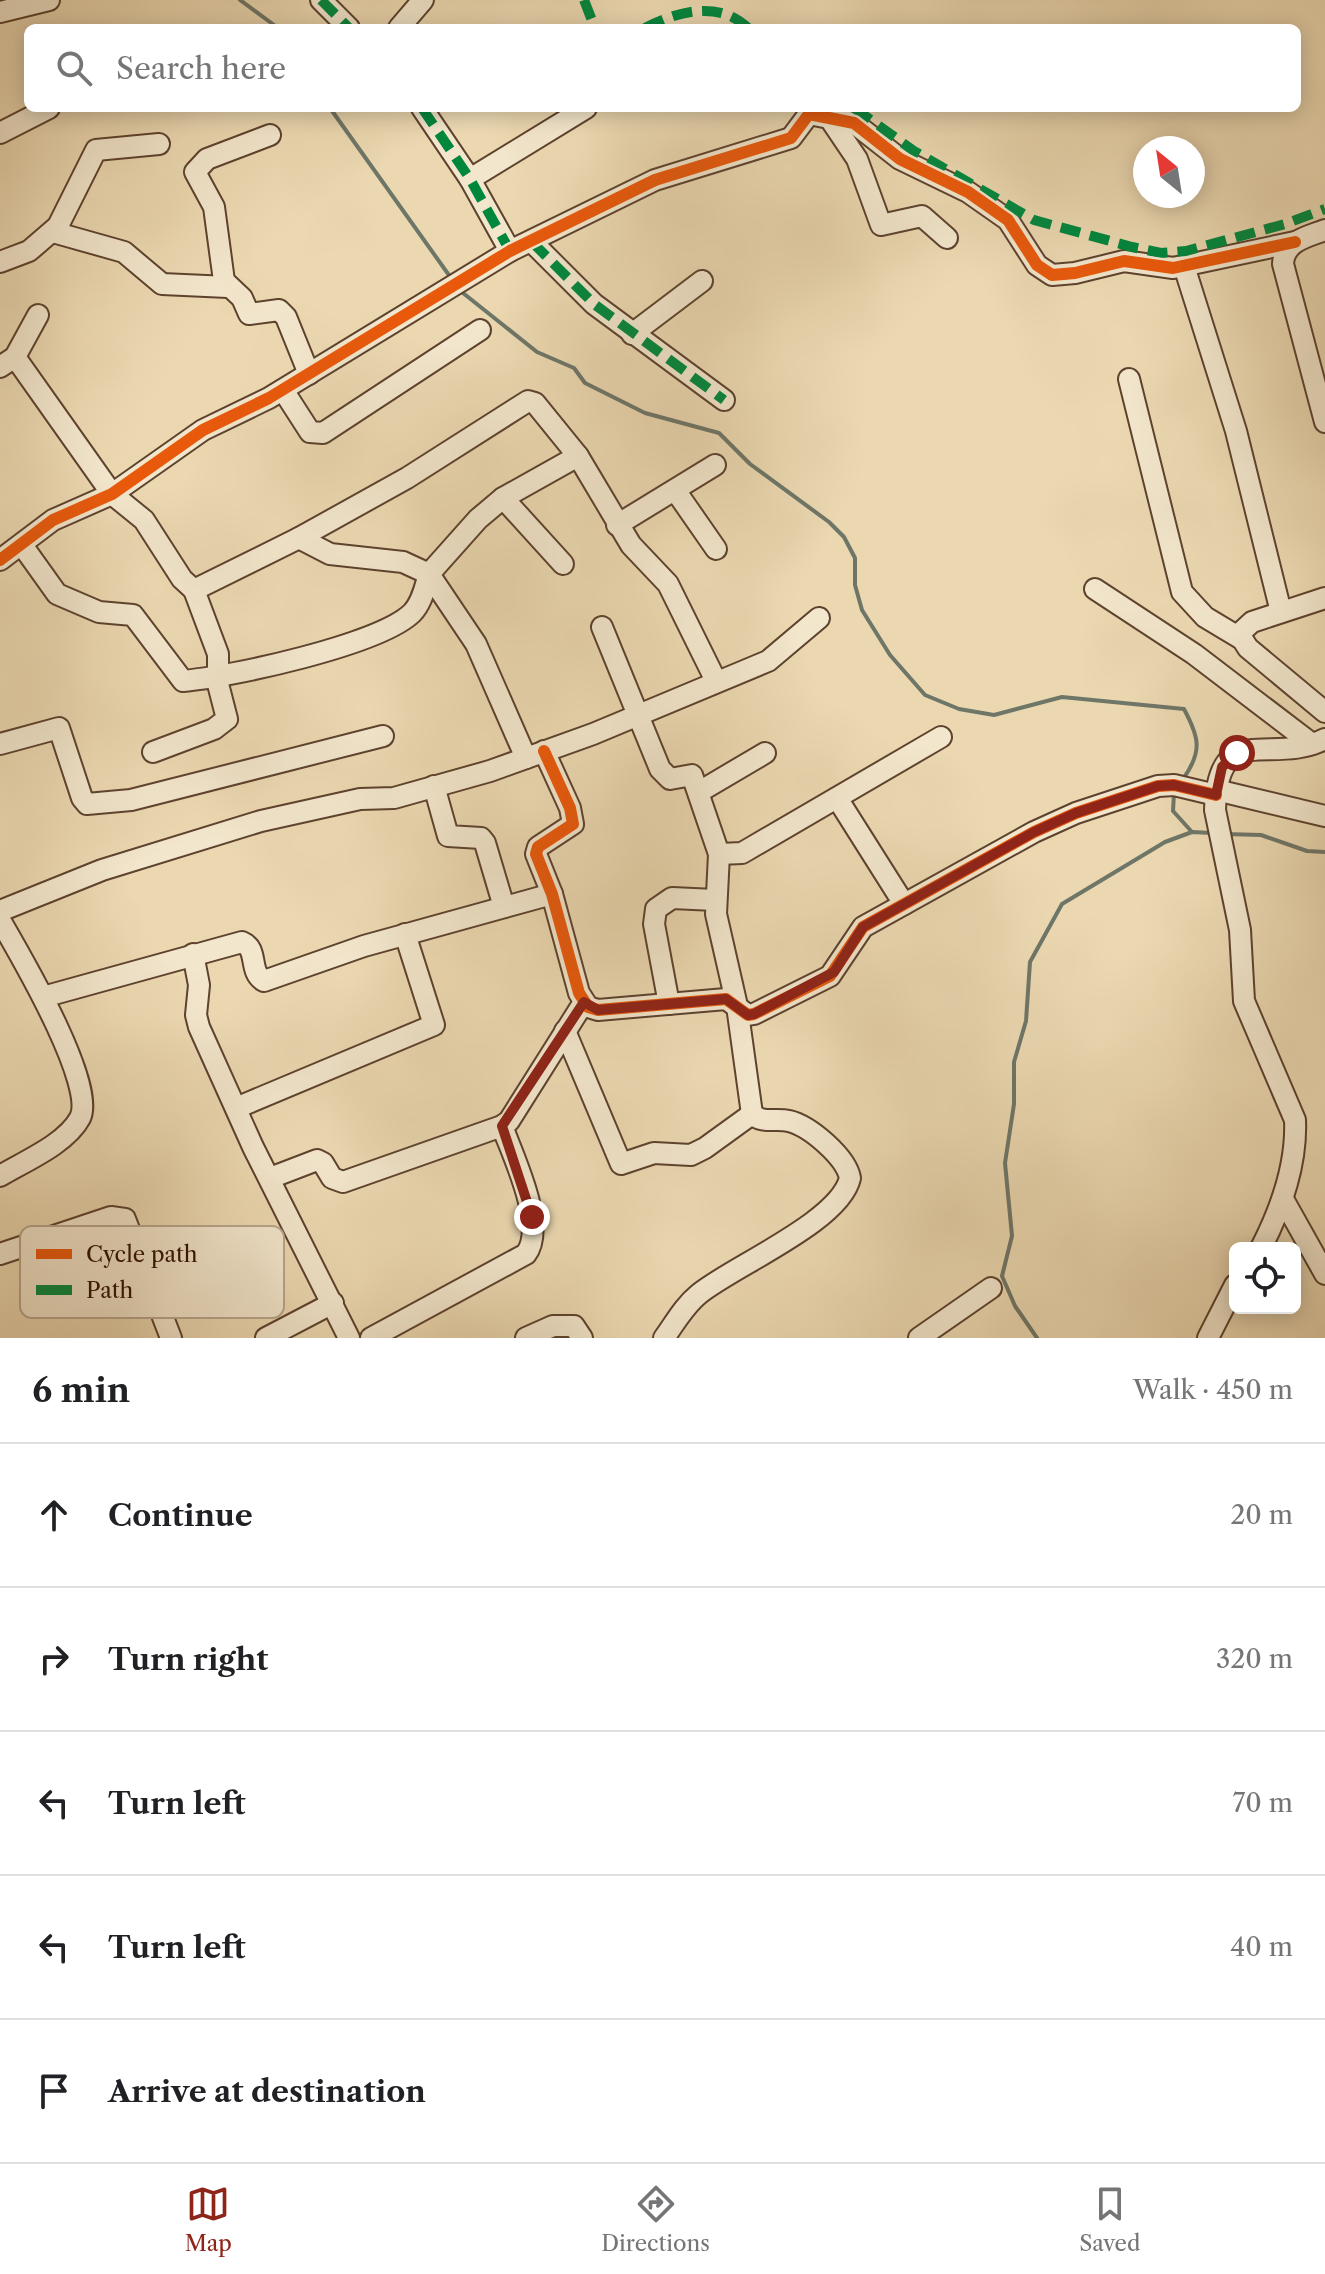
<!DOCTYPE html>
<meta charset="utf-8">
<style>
:root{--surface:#fff;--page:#f6f6f6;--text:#202124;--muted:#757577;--line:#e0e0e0;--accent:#8f2418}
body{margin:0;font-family:"Libre Caslon Text",serif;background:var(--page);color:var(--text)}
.controls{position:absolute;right:24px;bottom:24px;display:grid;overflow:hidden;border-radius:12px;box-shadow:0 4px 20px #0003}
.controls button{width:72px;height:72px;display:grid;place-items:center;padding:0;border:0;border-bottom:2px solid var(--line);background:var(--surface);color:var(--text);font:40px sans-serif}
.compass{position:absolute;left:1133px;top:136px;width:72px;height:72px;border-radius:50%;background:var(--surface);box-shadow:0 4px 20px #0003;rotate:330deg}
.stop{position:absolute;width:24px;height:24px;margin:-18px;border:6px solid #8f2418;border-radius:50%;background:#fff}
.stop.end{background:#8f2418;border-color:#fff;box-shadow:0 2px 8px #0008}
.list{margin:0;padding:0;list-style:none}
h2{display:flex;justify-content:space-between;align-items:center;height:104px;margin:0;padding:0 32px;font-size:34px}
h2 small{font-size:26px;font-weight:400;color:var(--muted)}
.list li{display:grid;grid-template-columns:52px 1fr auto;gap:24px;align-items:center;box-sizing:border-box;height:144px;padding:0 32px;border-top:2px solid var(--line)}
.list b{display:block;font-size:30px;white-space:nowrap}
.list em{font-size:26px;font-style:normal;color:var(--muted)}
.icon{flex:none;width:44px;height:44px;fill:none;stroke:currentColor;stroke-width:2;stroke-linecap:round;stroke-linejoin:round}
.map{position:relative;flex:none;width:1325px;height:1338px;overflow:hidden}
.search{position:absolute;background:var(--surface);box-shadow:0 4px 20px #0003;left:24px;right:24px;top:24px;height:88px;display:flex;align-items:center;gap:20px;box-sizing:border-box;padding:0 28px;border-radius:12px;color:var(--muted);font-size:30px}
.sheet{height:824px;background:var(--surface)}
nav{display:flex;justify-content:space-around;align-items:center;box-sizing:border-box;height:112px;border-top:2px solid var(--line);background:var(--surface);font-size:22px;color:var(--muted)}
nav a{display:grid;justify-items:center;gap:4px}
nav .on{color:var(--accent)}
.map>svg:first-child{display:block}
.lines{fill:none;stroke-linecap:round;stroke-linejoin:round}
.stream{stroke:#6e7668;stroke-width:4}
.minor-casing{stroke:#5d422e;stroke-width:24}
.minor{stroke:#f2e6cc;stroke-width:20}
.quiet{stroke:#00873e;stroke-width:10;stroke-dasharray:20 10;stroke-linecap:butt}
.cycleway-casing{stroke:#f2e6cc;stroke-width:17}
.cycleway{stroke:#e8590c;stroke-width:12}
.route{stroke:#8f2418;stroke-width:10}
.key{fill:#f2e6cc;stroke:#b7a68f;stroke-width:2}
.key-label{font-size:22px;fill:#2e1002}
</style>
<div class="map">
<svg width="1325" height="1338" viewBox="0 0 1325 1338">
<rect width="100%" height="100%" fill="#ebd8b1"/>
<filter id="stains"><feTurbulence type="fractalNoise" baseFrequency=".0025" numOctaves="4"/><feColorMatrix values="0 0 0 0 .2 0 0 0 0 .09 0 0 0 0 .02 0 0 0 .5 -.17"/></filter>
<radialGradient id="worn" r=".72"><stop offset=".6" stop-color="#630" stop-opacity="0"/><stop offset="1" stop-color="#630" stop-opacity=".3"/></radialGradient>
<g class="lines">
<g class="stream">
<path d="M 240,0 L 278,28"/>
<path d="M 330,108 L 451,278"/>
<path d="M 458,289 L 537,352 L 574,368 L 585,383 L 645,413 L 719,433 L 750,464 L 829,522 L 844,537 L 855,558 L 855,585 L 862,610 L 890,655 L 925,695 L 959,709 L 994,715 L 1062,697 L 1184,709 C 1199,737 1203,751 1183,779"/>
<path d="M 1174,793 L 1173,811 L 1192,832"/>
<path d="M 1225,834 L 1261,835 L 1307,851 L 1325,852"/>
<path d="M 1037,1338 L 1015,1306 L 1002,1276 L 1012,1236 L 1005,1163 L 1014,1104 L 1014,1062 L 1026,1021 L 1030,962 L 1062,904 L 1165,842 L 1192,832 L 1212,833"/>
</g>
<defs>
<g id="minor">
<path d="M 321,0 L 349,28"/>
<path d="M 0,12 L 49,0"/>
<path d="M 399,28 L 423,0"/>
<path d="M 422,108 L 470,179 L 510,251"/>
<path d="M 828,116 L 857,159 L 881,225 L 922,216 L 947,238"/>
<path d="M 0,133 L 49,108"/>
<path d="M 270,135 L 207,159 L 195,172 L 214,207 L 224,281 L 242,298 L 249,314 L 279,310 L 286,317 L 309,374"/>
<path d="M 470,179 L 586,108"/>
<path d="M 1325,230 C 1307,237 1284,241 1283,264 L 1325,422"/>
<path d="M 53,232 L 124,252 L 162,284 L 228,287"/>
<path d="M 532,242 L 594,304 L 724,400"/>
<path d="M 0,262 L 29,251 L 58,226 L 96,150 L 159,144"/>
<path d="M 1184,266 L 1236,431 L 1281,612"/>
<path d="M 632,334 L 702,281"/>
<path d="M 15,357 L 112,494 L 144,520 L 182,579 L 194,590 L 299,538 L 407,478 L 528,401 L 535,403 L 578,456"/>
<path d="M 0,367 L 15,357 L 38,315"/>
<path d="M 1129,379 L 1182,592 L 1205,617 L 1240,638"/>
<path d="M 283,390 L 310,432 L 323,433 L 480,330"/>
<path d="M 675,490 L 716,549"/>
<path d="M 503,498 L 563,564"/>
<path d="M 617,525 L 715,465"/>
<path d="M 299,538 L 330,554 L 403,562 L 429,574 L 478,519 L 503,498 L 578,456 L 631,545 L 668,584 L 716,681"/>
<path d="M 22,545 L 57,594 L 99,612 L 133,615 L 183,681 C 230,677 379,645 412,613 C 422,603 425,587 429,574"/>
<path d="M 0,560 L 53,520 L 112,494 L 203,430 L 269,398 L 510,251 L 655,180 L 791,138 L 809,114 L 854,123 L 900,159 L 968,192 L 1008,220 L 1037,265 L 1052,275 L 1075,273 L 1124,261 L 1173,268 L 1295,242"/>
<path d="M 429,574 L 476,644 L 526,758"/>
<path d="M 1095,589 L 1194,654 L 1312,744"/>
<path d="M 1325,598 L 1252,622 L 1239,634 L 1248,648 L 1325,712"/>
<path d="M 602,627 L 660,769 L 670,779 L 692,775 L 719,854 L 716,914 L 737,1006 L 752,1114 C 763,1124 775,1118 789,1121 C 810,1126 846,1157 850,1178 C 840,1222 733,1266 699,1294 C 684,1306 675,1323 664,1338"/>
<path d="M 0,744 L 59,728 L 82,798 L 87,804 L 131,800 L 383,736"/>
<path d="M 544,751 L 570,808 L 573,824 L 538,847 L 536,854 L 552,894 L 579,993 L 588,1007 L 598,1010 L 726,999 L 748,1015 L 754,1014 L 830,976 L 863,927 L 1034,832 L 1076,813 L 1158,786 L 1174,785 L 1216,795"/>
<path d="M 153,752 L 214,729 L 227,719 L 218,684 L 218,654 L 194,590"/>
<path d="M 434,786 L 448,836 L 481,838 L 485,843 L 504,907"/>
<path d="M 1216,790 L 1325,816"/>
<path d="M 699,792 L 765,753"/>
<path d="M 837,798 L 904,904"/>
<path d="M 719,854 L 742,853 L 941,737"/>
<path d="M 0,911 L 102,870 L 261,821 L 360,799 L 394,798 L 490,771 L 593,734 L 768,661 L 819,618"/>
<path d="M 0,920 C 19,953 97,1085 80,1118 C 66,1144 25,1161 0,1176"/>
<path d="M 193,954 L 199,985 L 196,1015 L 199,1027 L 253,1147 L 349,1338"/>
<path d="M 43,997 L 242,942 C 259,949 248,972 264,981 L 364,946 L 552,894"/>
<path d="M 669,1004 L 654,924 L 656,909 L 672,898 L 715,900"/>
<path d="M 565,1031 L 621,1164 L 654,1153 L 691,1155 L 705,1148 L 752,1114"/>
<path d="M 236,1108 L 434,1025 L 405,934"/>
<path d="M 270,1178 L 317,1160 L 323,1163 L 332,1178 L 343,1182 L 502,1126 L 509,1121 L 584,1002"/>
<path d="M 1283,1199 L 1325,1274"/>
<path d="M 1261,1248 C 1281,1209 1297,1164 1295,1120 L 1244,1001 L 1240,930 L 1215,810 C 1218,717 1271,767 1325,739"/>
<path d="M 0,1254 L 111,1217 L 125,1219 L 171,1338"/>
<path d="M 266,1338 L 333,1303"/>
<path d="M 371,1338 L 526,1254 C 547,1226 513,1156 502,1126"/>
<path d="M 526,1338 L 553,1326 L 574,1326 L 582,1338"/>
<path d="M 919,1338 L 991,1288"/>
<path d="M 1208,1338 L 1235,1285"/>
</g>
</defs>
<use href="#minor" class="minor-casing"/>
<use href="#minor" class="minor"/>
<g class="quiet">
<path d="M 321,0 L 349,28"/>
<path d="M 584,0 L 595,28"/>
<path d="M 645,28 C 678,11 719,0 748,28"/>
<path d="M 422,108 L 470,179 L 510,251"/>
<path d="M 854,108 L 914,151 L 1034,220 L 1132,247 L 1161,253 L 1186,251 L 1285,224 L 1325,209"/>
<path d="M 532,242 L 594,304 L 724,400"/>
</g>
<defs>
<g id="cycleway">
<path d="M 0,560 L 53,520 L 112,494 L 203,430 L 269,398 L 510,251 L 655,180 L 791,138 L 809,114 L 854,123 L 900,159 L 968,192 L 1008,220 L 1037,265 L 1052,275 L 1075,273 L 1124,261 L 1173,268 L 1295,242"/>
<path d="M 544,751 L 570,808 L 573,824 L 538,847 L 536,854 L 552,894 L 579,993 L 588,1007 L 598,1010 L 726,999 L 748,1015 L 754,1014 L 830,976 L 863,927 L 1034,832 L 1076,813 L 1158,786 L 1174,785 L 1216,795"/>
</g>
</defs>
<use href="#cycleway" class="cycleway-casing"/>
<use href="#cycleway" class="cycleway"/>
</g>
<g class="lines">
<path class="route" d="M 532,1217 L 502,1126 L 584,1002 L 598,1010 L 726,999 L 748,1015 L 754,1014 L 834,972 L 863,927 L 1034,832 L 1076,813 L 1158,786 L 1174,785 L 1216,795 L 1222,767 L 1237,753"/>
</g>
<rect x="20" y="1226" width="264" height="92" rx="12" class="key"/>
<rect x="36" y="1249" width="36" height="10" fill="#e8590c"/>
<rect x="36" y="1285" width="36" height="10" fill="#00873e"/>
<g class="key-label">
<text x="86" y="1262">Cycle path</text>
<text x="86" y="1298">Path</text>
</g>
<rect width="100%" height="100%" filter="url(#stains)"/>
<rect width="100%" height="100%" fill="url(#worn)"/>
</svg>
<div class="controls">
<button><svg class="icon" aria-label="locate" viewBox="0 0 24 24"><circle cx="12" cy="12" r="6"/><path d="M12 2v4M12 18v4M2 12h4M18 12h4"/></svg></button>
</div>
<svg class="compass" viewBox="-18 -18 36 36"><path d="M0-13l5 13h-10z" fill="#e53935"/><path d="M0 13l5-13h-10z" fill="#757577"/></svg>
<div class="stop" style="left:1237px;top:753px"></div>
<div class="stop end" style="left:532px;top:1217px"></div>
<div class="search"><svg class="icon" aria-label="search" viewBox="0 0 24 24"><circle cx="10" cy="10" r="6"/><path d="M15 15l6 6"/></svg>Search here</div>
</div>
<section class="sheet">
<h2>6 min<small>Walk · 450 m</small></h2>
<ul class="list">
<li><svg class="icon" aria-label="ahead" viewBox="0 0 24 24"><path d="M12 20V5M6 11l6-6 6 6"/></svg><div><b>Continue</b></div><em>20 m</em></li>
<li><svg class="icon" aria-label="right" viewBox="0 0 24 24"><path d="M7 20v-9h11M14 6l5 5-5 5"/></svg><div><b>Turn right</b></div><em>320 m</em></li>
<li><svg class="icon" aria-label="left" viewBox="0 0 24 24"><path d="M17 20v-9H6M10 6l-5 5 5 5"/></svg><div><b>Turn left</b></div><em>70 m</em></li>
<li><svg class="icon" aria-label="left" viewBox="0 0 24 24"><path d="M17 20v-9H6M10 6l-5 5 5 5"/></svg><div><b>Turn left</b></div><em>40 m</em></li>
<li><svg class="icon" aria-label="arrive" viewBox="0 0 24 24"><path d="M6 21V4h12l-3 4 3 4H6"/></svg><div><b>Arrive at destination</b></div></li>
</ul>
</section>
<nav>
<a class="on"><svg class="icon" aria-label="map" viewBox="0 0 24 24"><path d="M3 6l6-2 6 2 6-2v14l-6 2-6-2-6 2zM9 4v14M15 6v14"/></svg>Map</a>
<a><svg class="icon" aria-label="directions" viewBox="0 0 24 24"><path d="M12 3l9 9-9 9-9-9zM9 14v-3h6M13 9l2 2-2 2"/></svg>Directions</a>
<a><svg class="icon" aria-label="saved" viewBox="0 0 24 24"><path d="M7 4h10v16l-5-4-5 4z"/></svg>Saved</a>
</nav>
